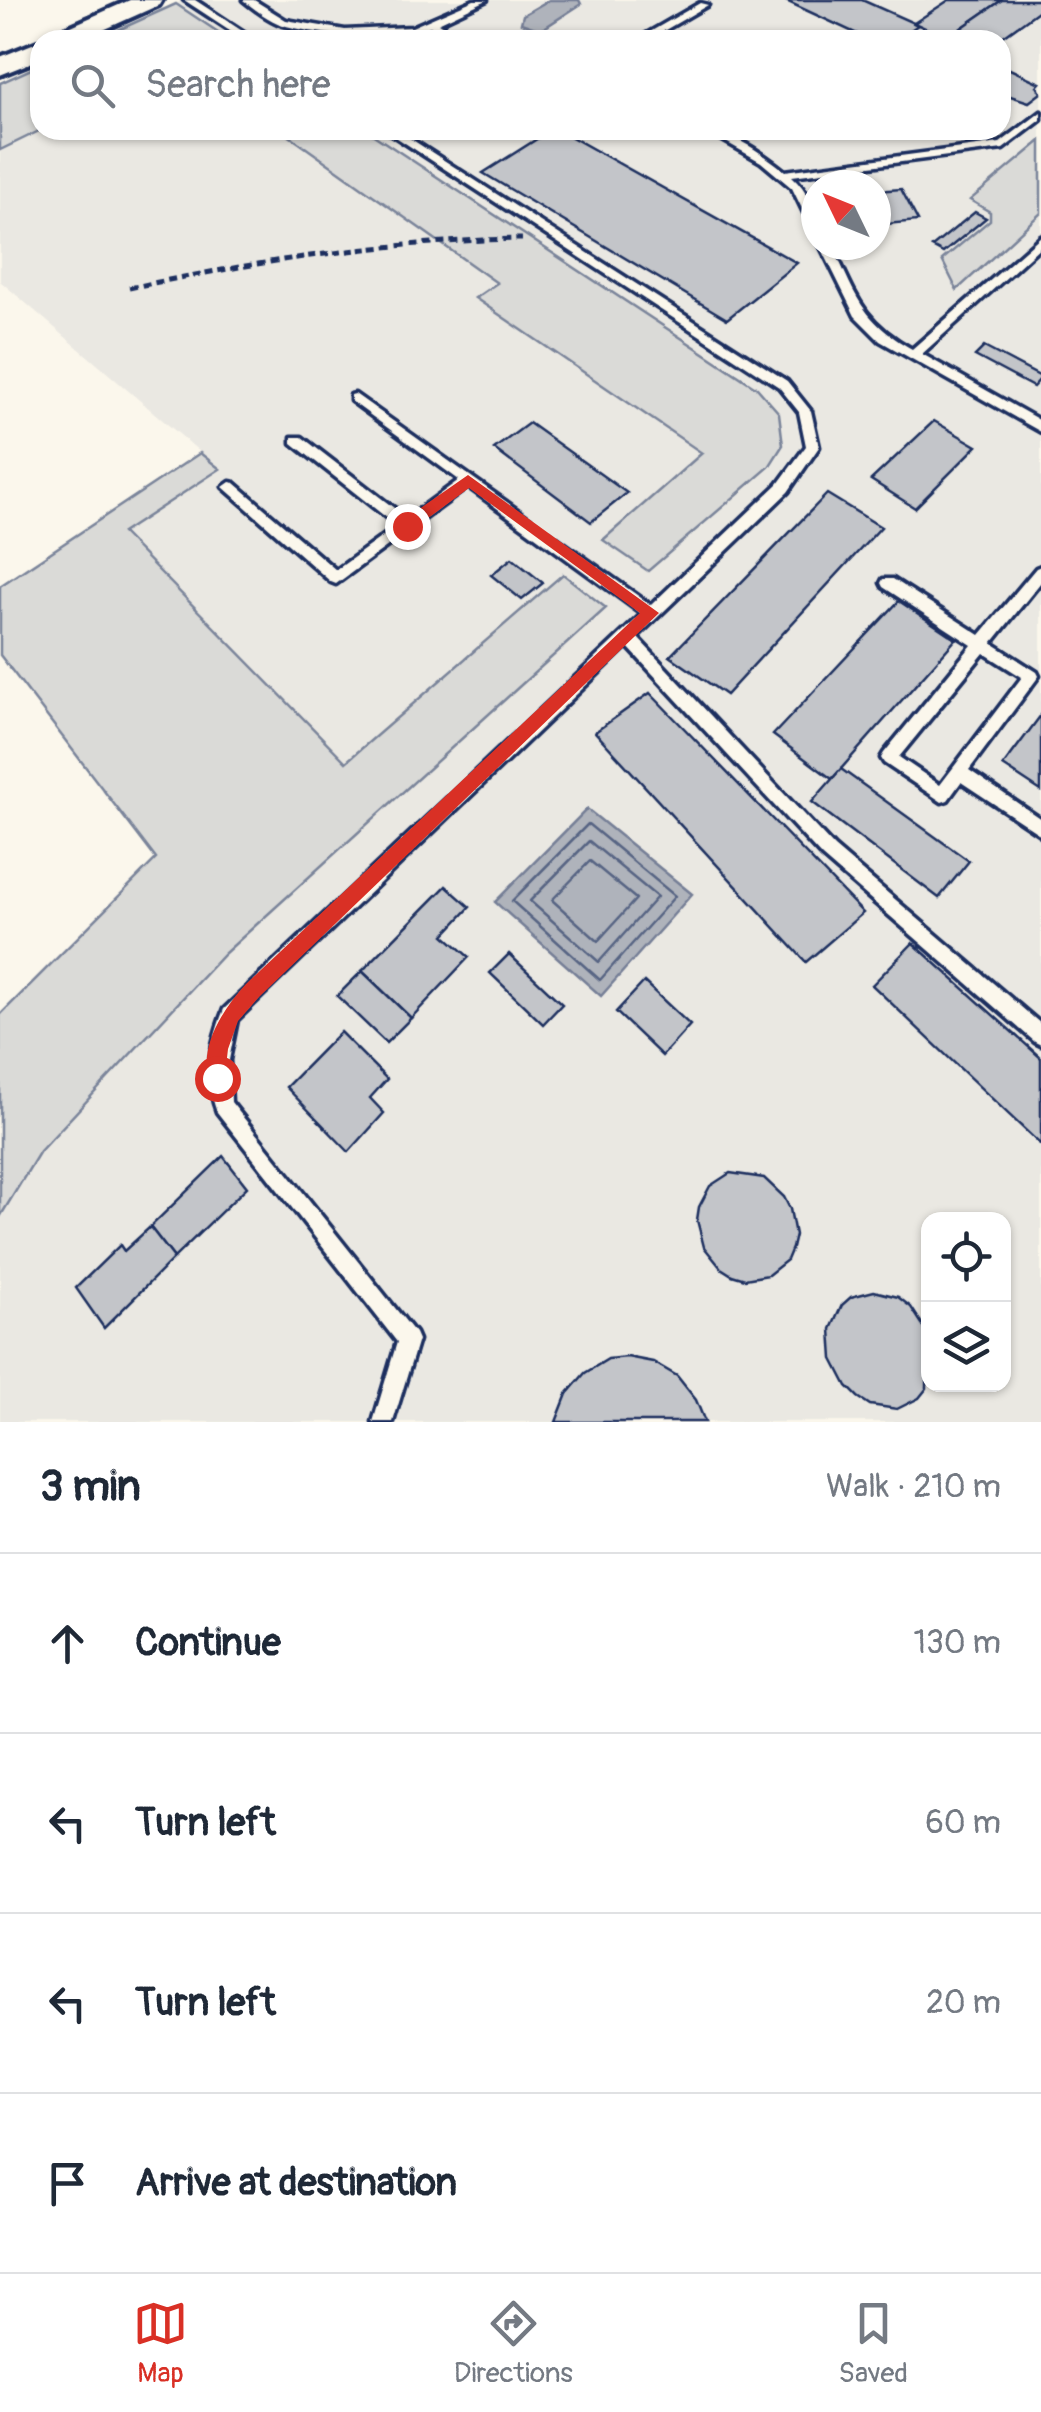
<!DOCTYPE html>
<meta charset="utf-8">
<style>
:root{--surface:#fff;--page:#f6f6f7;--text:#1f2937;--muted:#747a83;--line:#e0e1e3;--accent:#d93025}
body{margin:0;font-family:Pangolin,sans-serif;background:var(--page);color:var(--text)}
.controls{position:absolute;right:30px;bottom:30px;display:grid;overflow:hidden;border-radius:20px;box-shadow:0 2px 8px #0004}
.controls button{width:90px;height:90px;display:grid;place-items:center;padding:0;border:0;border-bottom:2px solid var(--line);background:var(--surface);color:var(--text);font:50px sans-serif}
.compass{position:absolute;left:801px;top:170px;width:90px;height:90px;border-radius:50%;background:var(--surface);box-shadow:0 2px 8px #0004;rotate:313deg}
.stop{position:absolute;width:30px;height:30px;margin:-22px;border:8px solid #d93025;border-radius:50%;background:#fff}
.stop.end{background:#d93025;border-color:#fff;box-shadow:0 2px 10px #0008}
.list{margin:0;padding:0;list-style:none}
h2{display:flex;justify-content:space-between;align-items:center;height:130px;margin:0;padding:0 40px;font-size:42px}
h2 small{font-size:32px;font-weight:400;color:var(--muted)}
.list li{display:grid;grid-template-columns:65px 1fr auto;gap:30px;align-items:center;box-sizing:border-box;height:180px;padding:0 40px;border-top:2px solid var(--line)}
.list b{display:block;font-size:38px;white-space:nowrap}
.list em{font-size:32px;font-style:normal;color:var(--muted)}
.icon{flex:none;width:55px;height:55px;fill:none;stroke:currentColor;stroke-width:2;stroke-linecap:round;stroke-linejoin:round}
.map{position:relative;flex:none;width:1041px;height:1422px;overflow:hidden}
.search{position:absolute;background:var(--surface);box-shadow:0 2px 8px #0004;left:30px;right:30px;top:30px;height:110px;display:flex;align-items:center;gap:25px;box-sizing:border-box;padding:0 35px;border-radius:30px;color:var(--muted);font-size:38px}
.sheet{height:850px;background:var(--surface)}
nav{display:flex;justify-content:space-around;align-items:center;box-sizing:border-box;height:140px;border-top:2px solid var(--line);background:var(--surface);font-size:28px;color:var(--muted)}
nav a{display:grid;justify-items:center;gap:5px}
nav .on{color:var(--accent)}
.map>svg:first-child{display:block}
.built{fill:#eae8e2;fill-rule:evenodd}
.green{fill:#dadad7;stroke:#7a849a;stroke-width:2.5}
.water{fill:#afb3bb;stroke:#747e96;stroke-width:2.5}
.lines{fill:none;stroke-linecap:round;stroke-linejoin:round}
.shore{stroke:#566483;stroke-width:2.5}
.building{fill:#c3c5c9;stroke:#1b2f5e;stroke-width:2.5}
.service-casing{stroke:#1b2f5e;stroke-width:7}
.secondary-casing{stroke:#1b2f5e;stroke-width:8}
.path{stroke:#1b2f5e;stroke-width:5;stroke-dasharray:8 5;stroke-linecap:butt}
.service{fill:#fbf7ec;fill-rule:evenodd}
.secondary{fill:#fbf7ec;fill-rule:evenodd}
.route{fill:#d93025}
</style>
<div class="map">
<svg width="1041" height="1422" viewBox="0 0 1041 1422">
<rect width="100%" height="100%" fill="#fbf7ec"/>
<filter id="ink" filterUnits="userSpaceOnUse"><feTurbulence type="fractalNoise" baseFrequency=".01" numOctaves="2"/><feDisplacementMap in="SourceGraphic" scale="20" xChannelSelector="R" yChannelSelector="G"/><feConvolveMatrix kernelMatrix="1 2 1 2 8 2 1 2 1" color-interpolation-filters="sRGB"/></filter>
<g filter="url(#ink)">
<path class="built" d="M 184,0 L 1041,0 L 1041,1422 L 0,1422 L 0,1217 L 40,1151 L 123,1060 L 156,859 L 0,655 L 0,586 L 200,452 L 0,281 L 0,148 L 40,130 L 1001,130 L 1001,40 L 153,40 L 131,24 ZM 816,185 L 876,185 L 876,245 L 816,245 ZM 928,1220 L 1004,1220 L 1004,1384 L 928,1384 Z"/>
<g class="green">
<path d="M 176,4 L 230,40 L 96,40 Z"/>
<path d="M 40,65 L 41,130 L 0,150 L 0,83 Z"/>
<path d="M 281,130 L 366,130 L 757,388 L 779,413 L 783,445 L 769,467 L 648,571 L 603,540 L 702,453 L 475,298 L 497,283 Z"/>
<path d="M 1041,141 L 1041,213 L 957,290 L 942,260 L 990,220 L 990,212 L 970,200 Z"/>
<path d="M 200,453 L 220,469 L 122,533 L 346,762 L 563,574 L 606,608 L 224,954 L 40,1151 L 0,1217 L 0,1015 L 156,859 L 0,655 L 0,586 Z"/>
</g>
<g class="water">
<path d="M 549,0 L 579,0 L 581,4 L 541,30 L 521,23 L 523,15 Z"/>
<path d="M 587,809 L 692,894 L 601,996 L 495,902 Z"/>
</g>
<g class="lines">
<g class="shore">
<path d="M 588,824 L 675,896 L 600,980 L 512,901 Z"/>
<path d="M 589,841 L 657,897 L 599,962 L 530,901 Z"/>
<path d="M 590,861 L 636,899 L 598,941 L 552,900 Z"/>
</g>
</g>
<g class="building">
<path d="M 784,0 L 862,0 L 918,25 L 896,40 L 870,40 Z"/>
<path d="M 949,0 L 1002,0 L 947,38 L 914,23 Z"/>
<path d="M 1002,0 L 1038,0 L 1041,9 L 998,40 L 944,40 Z"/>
<path d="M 1001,65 L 1040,83 L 1037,86 L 1041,93 L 1029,102 L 1001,93 Z"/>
<path d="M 551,130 L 559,130 L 797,263 L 727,319 L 483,173 Z"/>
<path d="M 901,189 L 918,221 L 876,225 L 876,191 Z"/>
<path d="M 975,212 L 986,218 L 943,253 L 932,247 Z"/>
<path d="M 984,347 L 1041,377 L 1041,378 L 1033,387 L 975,356 Z"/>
<path d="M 934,421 L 977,446 L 915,508 L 871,480 Z"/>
<path d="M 529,423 L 627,493 L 591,522 L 494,449 Z"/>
<path d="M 827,494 L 881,527 L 726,695 L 670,656 Z"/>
<path d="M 512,558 L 543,583 L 522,600 L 491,575 Z"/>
<path d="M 899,601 L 956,639 L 832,779 L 773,735 Z"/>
<path d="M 650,693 L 863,913 L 806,962 L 595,732 Z"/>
<path d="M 1041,715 L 1041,791 L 1003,766 Z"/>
<path d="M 841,769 L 969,861 L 939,898 L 812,802 Z"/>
<path d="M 446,886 L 470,907 L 444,935 L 469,957 L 411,1018 L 362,971 Z"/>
<path d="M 913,943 L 1041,1058 L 1041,1145 L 872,985 Z"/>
<path d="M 509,954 L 562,1004 L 543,1024 L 490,973 Z"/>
<path d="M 362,971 L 411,1018 L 386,1043 L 337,996 Z"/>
<path d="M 644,982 L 690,1025 L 662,1056 L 616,1012 Z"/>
<path d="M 340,1032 L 387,1079 L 370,1098 L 384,1113 L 349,1152 L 286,1087 Z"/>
<path d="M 223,1156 L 247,1187 L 174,1258 L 150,1227 Z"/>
<path d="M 730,1173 L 764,1178 L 784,1197 L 790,1209 L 795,1235 L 792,1248 L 787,1260 L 768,1275 L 745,1279 L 732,1275 L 721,1268 L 704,1247 L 697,1220 L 699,1207 L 710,1186 Z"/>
<path d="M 150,1227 L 174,1258 L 104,1328 L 76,1288 L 120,1245 L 124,1251 Z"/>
<path d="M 874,1291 L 898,1297 L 911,1307 L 928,1333 L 927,1388 L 919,1398 L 897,1409 L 870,1405 L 858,1397 L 847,1386 L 833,1359 L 831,1329 L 842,1305 L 851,1297 Z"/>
<path d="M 627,1357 L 653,1362 L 677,1376 L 696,1400 L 705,1422 L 556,1422 L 567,1394 L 585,1373 L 608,1359 Z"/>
</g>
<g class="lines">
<defs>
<g id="service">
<path d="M 184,0 L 195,0 L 256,40 L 245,40 Z"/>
<path d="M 243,0 L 254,0 L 286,20 L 345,30 L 412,27 L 474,0 L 487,0 L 438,23 L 466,40 L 454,40 L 430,26 C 395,42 320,36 283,25 C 270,21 254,9 243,0 Z"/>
<path d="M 700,3 L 708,5 L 648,40 L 636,40 Z"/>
<path d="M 1041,112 L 1041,120 L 1003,149 L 792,176 C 807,189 816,209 816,229 L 810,225 L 792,188 L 761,162 L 705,130 C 730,130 765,155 785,171 L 1000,143 Z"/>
<path d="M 385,130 L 397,130 L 787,381 L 811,411 L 819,447 L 788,492 L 637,637 L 834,847 L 1041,1024 L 1041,1045 L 1035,1042 L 822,857 L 627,646 L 237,1020 L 229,1060 L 231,1102 L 415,1333 L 418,1340 L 393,1422 L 373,1422 L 397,1342 L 217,1112 C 204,1079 211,1041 224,1009 L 642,614 L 468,487 L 336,584 L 331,582 L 223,487 L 230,482 L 235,483 L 336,570 L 397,526 L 292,443 L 292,437 L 302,437 L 407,518 L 459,480 L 351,401 L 351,395 L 355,394 L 651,605 L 778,484 L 806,446 L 799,412 L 779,387 Z"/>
<path d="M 1041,236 L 1041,246 L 922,354 L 1041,421 L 1041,432 L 880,341 L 855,316 L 820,245 L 832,245 C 856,295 861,320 912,349 Z"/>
<path d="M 1041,566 L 1041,582 L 992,643 L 1037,672 L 1039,676 L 969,770 L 1041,819 L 1041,835 L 961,782 L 948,800 L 942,802 L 884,763 L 881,758 L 884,753 L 972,645 L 883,587 L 881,583 L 883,579 L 893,579 L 980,635 L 1036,568 ZM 984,653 L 1022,677 L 940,785 L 899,757 Z"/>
</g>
<g id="secondary">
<path d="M 130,0 L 162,0 L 159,5 L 81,40 L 47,40 L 51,35 Z"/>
<path d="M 40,41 L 40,59 L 0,75 L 0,57 Z"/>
</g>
</defs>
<use href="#service" class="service-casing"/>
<use href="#secondary" class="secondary-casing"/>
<path class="path" d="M 129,288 C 259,261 389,241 522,239"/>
<use href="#service" class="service"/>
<use href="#secondary" class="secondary"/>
</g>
</g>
<path class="route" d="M 468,475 L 659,613 L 259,997 L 238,1021 L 228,1049 L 224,1084 L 210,1084 C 197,1048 223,1009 246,984 L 640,613 L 469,488 L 412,530 L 402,530 L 402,521 Z"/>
</svg>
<div class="controls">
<button><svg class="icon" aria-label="locate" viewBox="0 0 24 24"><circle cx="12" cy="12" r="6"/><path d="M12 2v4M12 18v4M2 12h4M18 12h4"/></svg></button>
<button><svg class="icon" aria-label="layers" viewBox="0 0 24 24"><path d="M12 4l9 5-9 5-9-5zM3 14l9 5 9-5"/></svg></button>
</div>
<svg class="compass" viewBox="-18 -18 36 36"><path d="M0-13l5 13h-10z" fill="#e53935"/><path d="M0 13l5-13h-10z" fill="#747a83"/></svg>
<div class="stop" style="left:217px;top:1078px"></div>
<div class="stop end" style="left:407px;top:526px"></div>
<div class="search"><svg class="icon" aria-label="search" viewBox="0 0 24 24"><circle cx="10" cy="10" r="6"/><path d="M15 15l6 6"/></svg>Search here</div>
</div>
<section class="sheet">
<h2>3 min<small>Walk · 210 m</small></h2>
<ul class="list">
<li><svg class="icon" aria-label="ahead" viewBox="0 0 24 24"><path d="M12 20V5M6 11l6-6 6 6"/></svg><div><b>Continue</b></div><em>130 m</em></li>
<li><svg class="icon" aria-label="left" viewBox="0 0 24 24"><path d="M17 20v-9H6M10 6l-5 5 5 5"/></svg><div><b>Turn left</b></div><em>60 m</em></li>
<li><svg class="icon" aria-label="left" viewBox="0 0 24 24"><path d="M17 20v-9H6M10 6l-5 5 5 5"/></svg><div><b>Turn left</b></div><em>20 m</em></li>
<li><svg class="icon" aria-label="arrive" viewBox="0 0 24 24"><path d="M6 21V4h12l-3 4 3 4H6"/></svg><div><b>Arrive at destination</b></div></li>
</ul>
</section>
<nav>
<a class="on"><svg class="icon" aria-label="map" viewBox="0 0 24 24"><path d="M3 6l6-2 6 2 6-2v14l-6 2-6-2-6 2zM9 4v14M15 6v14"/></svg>Map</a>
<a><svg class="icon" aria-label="directions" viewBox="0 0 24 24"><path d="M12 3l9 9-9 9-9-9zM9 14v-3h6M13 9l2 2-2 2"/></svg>Directions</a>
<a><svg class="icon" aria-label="saved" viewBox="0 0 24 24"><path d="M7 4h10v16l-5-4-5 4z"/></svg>Saved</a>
</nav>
